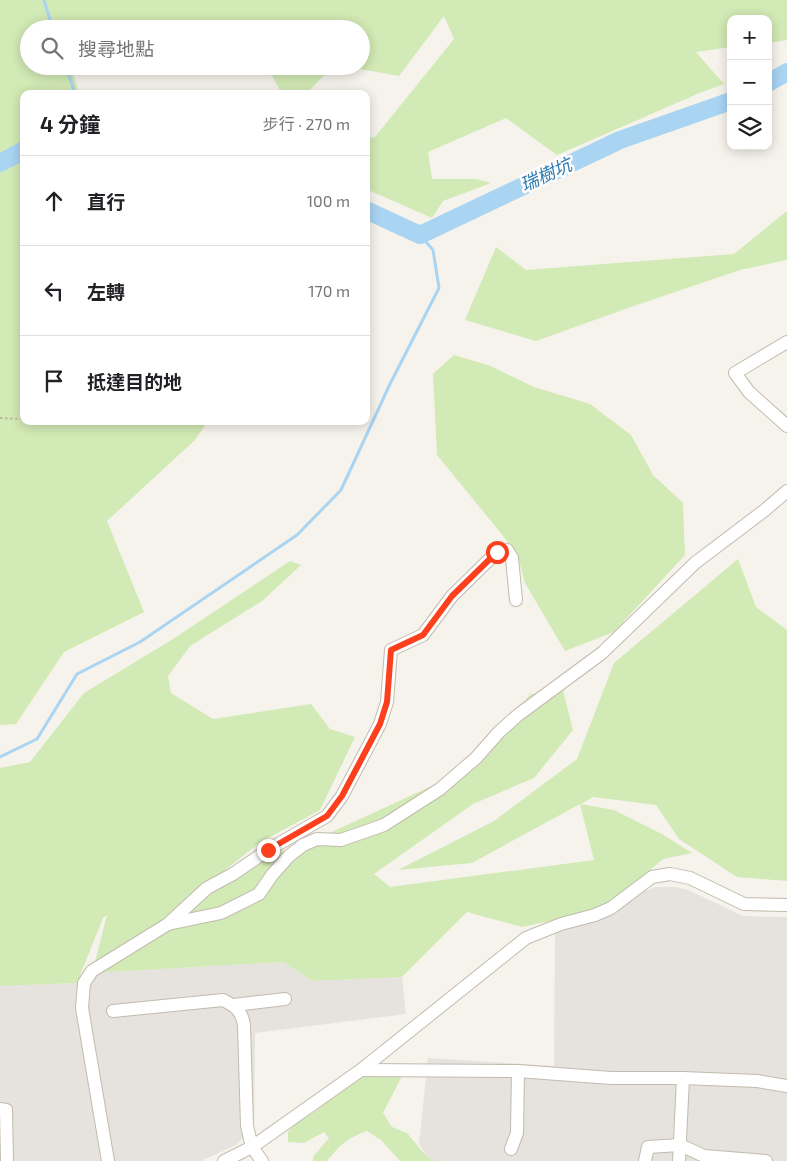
<!DOCTYPE html>
<html lang="zh-TW">
<meta charset="utf-8">
<style>
:root{--surface:#fff;--page:#f2f2f2;--text:#202124;--muted:#757577;--line:#e0e0e0}
body{margin:0;font-family:"Exo 2","Noto Sans TC",sans-serif;background:var(--page);color:var(--text)}
.controls{position:absolute;right:15px;top:15px;display:grid;overflow:hidden;border-radius:10px;box-shadow:0 2px 12px #0003}
.controls button{width:45px;height:45px;display:grid;place-items:center;padding:0;border:0;border-bottom:1px solid var(--line);background:var(--surface);color:var(--text);font:25px sans-serif}
.stop{position:absolute;width:15px;height:15px;margin:-11px;border:4px solid #fc3f1d;border-radius:50%;background:#fff}
.stop.end{background:#fc3f1d;border-color:#fff;box-shadow:0 1px 5px #0008}
.list{margin:0;padding:0;list-style:none}
h2{display:flex;justify-content:space-between;align-items:center;height:65px;margin:0;padding:0 20px;font-size:21px}
h2 small{font-size:16px;font-weight:400;color:var(--muted)}
.list li{display:grid;grid-template-columns:32px 1fr auto;gap:15px;align-items:center;box-sizing:border-box;height:90px;padding:0 20px;border-top:1px solid var(--line)}
.list b{display:block;font-size:19px;white-space:nowrap}
.list em{font-size:16px;font-style:normal;color:var(--muted)}
.icon{flex:none;width:28px;height:28px;fill:none;stroke:currentColor;stroke-width:2;stroke-linecap:round;stroke-linejoin:round}
.map{position:relative;flex:none;width:787px;height:1161px;overflow:hidden}
.search{position:absolute;background:var(--surface);box-shadow:0 2px 12px #0003;left:20px;top:20px;width:350px;height:55px;display:flex;align-items:center;gap:12px;box-sizing:border-box;padding:0 18px;border-radius:28px;color:var(--muted);font-size:19px}
.panel{position:absolute;background:var(--surface);box-shadow:0 2px 12px #0003;left:20px;top:90px;width:350px;height:335px;border-radius:10px}
.map>svg:first-child{display:block}
.industrial{fill:#e6e2dd}
.green{fill:#d2eab5}
.lines{fill:none;stroke-linecap:round;stroke-linejoin:round}
.stream{stroke:#a9d4f2;stroke-width:3}
.river{stroke:#a9d4f2;stroke-width:18}
.minor-casing{stroke:#c2bbae;stroke-width:14}
.path{stroke:#c4b79f;stroke-width:2;stroke-dasharray:2.5 2.5;stroke-linecap:butt}
.minor{stroke:#fff;stroke-width:12}
.route{stroke:#fc3f1d;stroke-width:6}
.labels{text-anchor:middle;stroke-width:5;stroke-linejoin:round;paint-order:stroke}
.water-label{font-size:18px;font-style:italic;fill:#2e7ab2;stroke:#fff}
</style>
<div class="map">
<svg width="787" height="1161" viewBox="0 0 787 1161">
<rect width="100%" height="100%" fill="#f6f3ec"/>
<g class="industrial">
<path d="M 656,887 L 676,887 L 688,890 L 743,916 L 787,917 L 787,1161 L 436,1161 L 427,1157 L 419,1144 L 428,1058 L 554,1066 L 555,934 L 610,914 L 643,892 Z"/>
<path d="M 283,962 L 313,981 L 402,977 L 406,1014 L 255,1033 L 254,1120 L 250,1131 L 236,1145 L 201,1161 L 0,1161 L 0,986 L 77,983 L 92,973 Z"/>
</g>
<g class="green">
<path d="M 0,0 L 787,0 L 787,40 L 768,43 L 768,19 L 731,19 L 731,47 L 696,52 L 724,84 L 702,92 L 557,155 L 506,118 L 428,152 L 432,179 L 476,179 L 491,183 L 443,201 L 432,218 L 366,189 L 366,138 L 375,137 L 454,39 L 444,16 L 399,76 L 343,66 L 361,66 L 361,29 L 29,29 L 29,66 L 71,66 L 79,94 L 24,94 L 24,421 L 208,421 L 195,440 L 107,521 L 144,612 L 64,652 L 16,724 L 0,725 Z"/>
<path d="M 265,66 L 333,66 L 306,94 L 282,94 L 270,72 Z"/>
<path d="M 787,211 L 787,260 L 740,270 L 628,308 L 536,341 L 465,320 L 496,247 L 526,270 L 734,254 Z"/>
<path d="M 454,355 L 488,365 L 534,387 L 590,404 L 631,435 L 653,475 L 683,503 L 685,555 L 614,632 L 565,651 L 525,583 L 517,553 L 437,455 L 433,374 Z"/>
<path d="M 738,559 L 756,607 L 787,630 L 787,881 L 737,877 L 679,839 L 656,805 L 593,797 L 581,804 L 614,810 L 662,834 L 692,853 L 663,859 L 623,893 L 587,913 L 522,927 L 467,912 L 402,977 L 313,981 L 283,962 L 92,973 L 107,915 L 103,918 L 77,983 L 0,986 L 0,768 L 30,762 L 84,693 L 173,639 L 290,561 L 301,565 L 262,601 L 190,646 L 168,676 L 171,693 L 213,719 L 311,704 L 330,729 L 355,737 L 320,810 L 259,843 L 224,871 L 310,842 L 447,779 L 531,694 L 563,690 L 573,730 L 534,778 L 473,804 L 374,874 L 390,887 L 594,860 L 580,804 L 472,863 L 398,870 L 494,821 L 577,759 L 614,663 Z"/>
<path d="M 373,1071 L 397,1071 L 401,1078 L 383,1113 L 392,1127 L 407,1133 L 427,1157 L 436,1161 L 400,1161 L 381,1140 L 367,1131 C 347,1138 340,1145 327,1161 L 313,1161 L 313,1157 L 329,1138 L 324,1132 L 304,1143 L 288,1142 L 288,1132 L 294,1124 L 316,1111 L 351,1081 Z"/>
</g>
<g class="lines">
<g class="stream">
<path d="M 44,0 L 53,29"/>
<path d="M 66,66 L 75,94"/>
<path d="M 0,757 L 37,739 L 77,674 L 140,642 L 297,535 L 341,490 L 390,384 L 439,288 L 433,250 L 420,235"/>
</g>
<g class="river">
<path d="M 768,83 L 787,72"/>
<path d="M 0,163 L 24,150"/>
<path d="M 366,210 L 420,235 L 620,140 L 731,101"/>
</g>
<defs>
<g id="minor">
<path d="M 787,342 L 735,373 L 749,392 L 787,426"/>
<path d="M 168,924 L 207,888 L 233,874 L 268,850 L 327,816 L 342,796 L 380,724 L 387,702 L 391,650 L 423,635 L 452,596 L 497,552 L 507,550 L 512,558 L 516,600"/>
<path d="M 234,1005 L 285,999"/>
<path d="M 113,1011 L 223,1000 C 235,1006 242,1011 244,1025 L 247,1126 L 252,1147 L 262,1161"/>
<path d="M 361,1070 L 518,1071 L 611,1078 L 683,1078 L 757,1081 L 787,1086"/>
<path d="M 0,1109 L 6,1110 L 7,1161"/>
<path d="M 511,1149 L 517,1133 L 518,1071"/>
<path d="M 108,1161 L 82,1008 L 84,983 L 92,971 L 168,924 L 221,913 L 259,894 L 272,875 L 289,856 L 303,845 L 317,839 L 341,840 L 384,825 L 440,789 L 476,758 L 499,732 L 518,715 L 602,653 L 695,563 L 765,510 L 787,491"/>
<path d="M 224,1161 L 252,1147 L 361,1070 L 526,938 L 561,924 L 595,915 L 611,908 L 652,877 L 670,874 L 690,878 L 744,904 L 787,905"/>
<path d="M 645,1161 L 648,1147 L 680,1145 L 704,1156 L 766,1161"/>
<path d="M 679,1161 L 683,1078"/>
</g>
</defs>
<use href="#minor" class="minor-casing"/>
<path class="path" d="M 0,418 L 24,419"/>
<use href="#minor" class="minor"/>
</g>
<g class="lines">
<path class="route" d="M 268,850 L 327,816 L 342,796 L 380,724 L 387,702 L 391,650 L 423,635 L 452,596 L 497,552"/>
</g>
<g class="labels">
<g class="water-label">
<text transform="translate(546 175) rotate(-25)" y="6">瑞樹坑</text>
</g>
</g>
</svg>
<div class="controls">
<button>+</button>
<button>−</button>
<button><svg class="icon" aria-label="layers" viewBox="0 0 24 24"><path d="M12 4l9 5-9 5-9-5zM3 14l9 5 9-5"/></svg></button>
</div>
<div class="stop" style="left:497px;top:552px"></div>
<div class="stop end" style="left:268px;top:850px"></div>
<div class="search"><svg class="icon" aria-label="search" viewBox="0 0 24 24"><circle cx="10" cy="10" r="6"/><path d="M15 15l6 6"/></svg>搜尋地點</div>
<section class="panel">
<h2>4 分鐘<small>步行 · 270 m</small></h2>
<ul class="list">
<li><svg class="icon" aria-label="ahead" viewBox="0 0 24 24"><path d="M12 20V5M6 11l6-6 6 6"/></svg><div><b>直行</b></div><em>100 m</em></li>
<li><svg class="icon" aria-label="left" viewBox="0 0 24 24"><path d="M17 20v-9H6M10 6l-5 5 5 5"/></svg><div><b>左轉</b></div><em>170 m</em></li>
<li><svg class="icon" aria-label="arrive" viewBox="0 0 24 24"><path d="M6 21V4h12l-3 4 3 4H6"/></svg><div><b>抵達目的地</b></div></li>
</ul>
</section>
</div>
